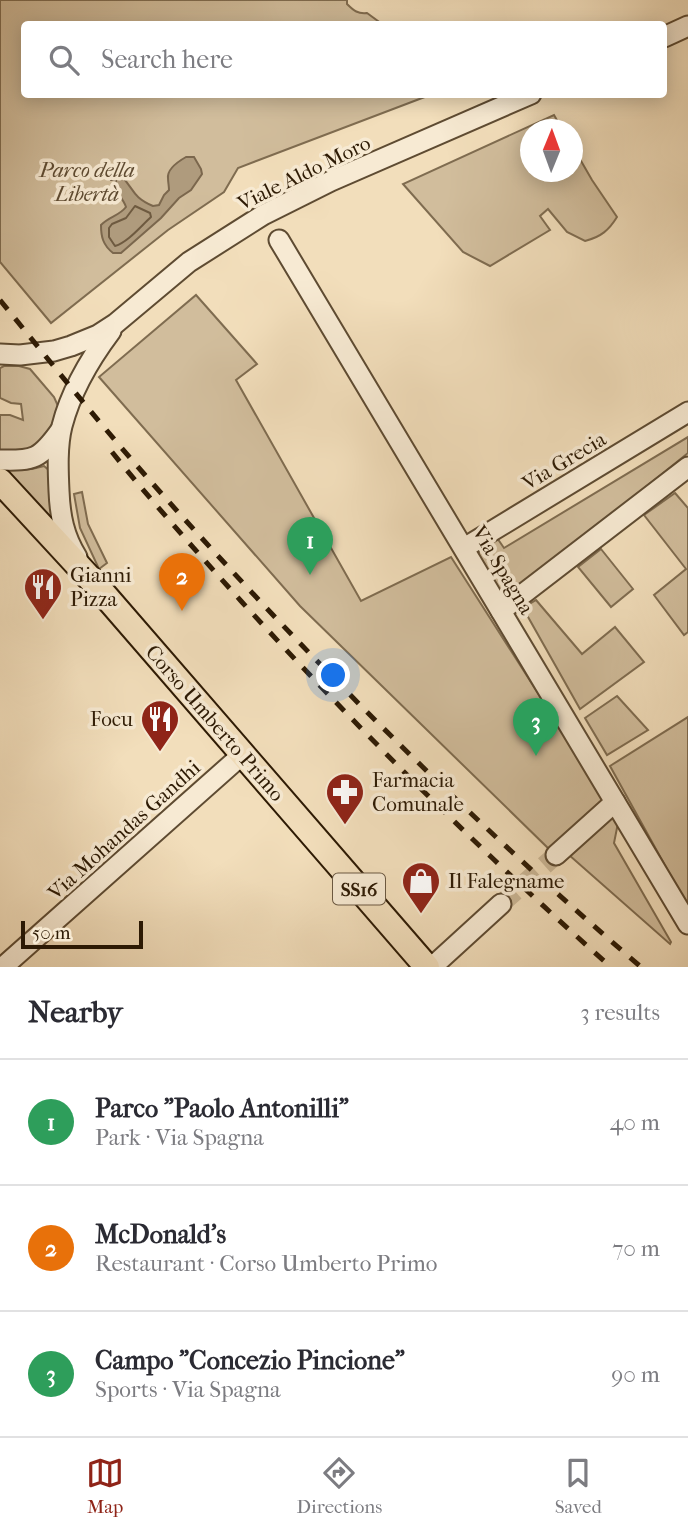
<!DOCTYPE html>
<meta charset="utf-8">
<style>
:root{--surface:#fff;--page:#f7f7f7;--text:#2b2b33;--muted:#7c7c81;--line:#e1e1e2;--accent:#8f2418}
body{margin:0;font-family:"IM FELL French Canon",serif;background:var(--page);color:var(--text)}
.compass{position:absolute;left:520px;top:119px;width:63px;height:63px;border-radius:50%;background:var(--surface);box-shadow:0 4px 18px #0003;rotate:1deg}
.scale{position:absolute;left:21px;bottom:18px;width:122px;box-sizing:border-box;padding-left:7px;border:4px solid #2d1a04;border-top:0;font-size:19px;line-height:24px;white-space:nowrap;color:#2d1a04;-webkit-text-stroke:5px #f7ead3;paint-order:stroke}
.you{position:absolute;left:334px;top:676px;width:24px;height:24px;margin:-18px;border:5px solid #fff;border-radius:50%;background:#1a73e8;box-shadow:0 0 0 10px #1a73e833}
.badge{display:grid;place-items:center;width:46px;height:46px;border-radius:50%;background:var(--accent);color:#fff;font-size:23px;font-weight:700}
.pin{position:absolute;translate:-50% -58px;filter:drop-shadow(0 2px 4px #0008)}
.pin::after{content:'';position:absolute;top:37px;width:24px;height:21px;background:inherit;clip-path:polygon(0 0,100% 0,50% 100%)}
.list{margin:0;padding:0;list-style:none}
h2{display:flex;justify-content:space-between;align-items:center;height:91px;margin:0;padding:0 28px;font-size:30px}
h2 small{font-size:23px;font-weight:400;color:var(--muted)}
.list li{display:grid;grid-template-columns:46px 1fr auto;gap:21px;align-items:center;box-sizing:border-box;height:126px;padding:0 28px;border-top:2px solid var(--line)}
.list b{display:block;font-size:26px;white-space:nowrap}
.list p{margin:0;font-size:23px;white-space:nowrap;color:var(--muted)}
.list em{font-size:23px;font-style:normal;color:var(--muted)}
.icon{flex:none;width:38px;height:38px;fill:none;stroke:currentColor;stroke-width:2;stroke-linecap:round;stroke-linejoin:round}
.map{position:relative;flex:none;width:688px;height:967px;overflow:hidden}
.search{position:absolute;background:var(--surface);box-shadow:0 4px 18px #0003;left:21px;right:21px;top:21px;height:77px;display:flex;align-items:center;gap:18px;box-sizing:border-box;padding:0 24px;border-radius:7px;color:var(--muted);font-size:26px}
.sheet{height:469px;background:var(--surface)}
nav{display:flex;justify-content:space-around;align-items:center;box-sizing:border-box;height:98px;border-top:2px solid var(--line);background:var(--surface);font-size:19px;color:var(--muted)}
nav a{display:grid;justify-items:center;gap:4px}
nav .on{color:var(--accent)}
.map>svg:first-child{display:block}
.green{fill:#d1bd9c;stroke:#7f6c50;stroke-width:2}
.water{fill:#af9b7d;stroke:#7b674d;stroke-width:2}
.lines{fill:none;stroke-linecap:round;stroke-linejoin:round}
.shore{stroke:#6e5a40;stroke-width:2}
.minor-tunnel{stroke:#cbb796;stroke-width:19;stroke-dasharray:19 10;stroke-linecap:butt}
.minor-casing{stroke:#5e4b32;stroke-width:23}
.major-casing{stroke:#2d1a04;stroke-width:28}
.minor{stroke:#f7ead3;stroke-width:19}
.major{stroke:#f2debb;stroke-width:24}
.rail{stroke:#2d1a04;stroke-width:5;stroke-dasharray:12 12;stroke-linecap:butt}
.labels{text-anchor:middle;stroke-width:7;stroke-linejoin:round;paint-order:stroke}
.shield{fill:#f7ead3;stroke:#6a5842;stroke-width:2}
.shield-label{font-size:19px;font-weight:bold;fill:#2d1a04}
.park-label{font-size:21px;font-style:italic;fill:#5e4b32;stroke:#f7ead3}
.street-label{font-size:21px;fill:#2d1a04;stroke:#f7ead3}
.poi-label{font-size:21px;fill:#2d1a04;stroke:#f7ead3;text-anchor:start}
</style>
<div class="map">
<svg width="688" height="967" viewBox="0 0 688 967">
<rect width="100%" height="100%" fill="#f2debb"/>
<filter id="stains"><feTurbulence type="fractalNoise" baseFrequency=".00286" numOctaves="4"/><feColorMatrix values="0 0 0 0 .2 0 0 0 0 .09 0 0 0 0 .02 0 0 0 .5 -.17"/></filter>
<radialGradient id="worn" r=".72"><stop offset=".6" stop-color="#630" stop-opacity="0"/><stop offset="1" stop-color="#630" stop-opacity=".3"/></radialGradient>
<g class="green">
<path d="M 0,0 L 347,0 L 347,4 C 354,11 358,14 367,13 L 382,24 L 24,24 L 24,94 L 430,95 L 238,168 L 224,192 L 168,230 L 51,323 L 0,262 Z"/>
<path d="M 554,115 L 562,129 L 530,130 L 530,172 L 572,172 L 573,147 L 592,180 L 617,217 C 609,230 601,237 585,241 L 567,232 L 548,209 L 540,216 L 550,230 L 490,266 L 463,252 L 403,184 Z"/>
<path d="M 196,295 L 257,364 L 236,380 L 361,601 L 451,557 L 605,798 L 550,850 L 300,606 L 99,377 Z"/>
<path d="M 4,366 L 19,366 L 30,369 L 54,397 L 58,406 L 57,418 L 44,441 L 22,454 L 0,453 L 0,415 L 10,415 L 23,420 L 21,404 L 11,403 L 0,398 L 0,368 Z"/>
<path d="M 688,437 L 688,453 L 503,602 L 478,556 L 480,548 L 495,535 L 504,548 Z"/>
<path d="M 44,466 L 51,472 L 51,515 L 43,517 L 8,477 L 9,470 L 32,469 Z"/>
<path d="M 82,492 L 88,524 L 107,563 L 99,569 L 80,528 L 74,494 Z"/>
<path d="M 675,493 L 688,508 L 688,632 L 684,635 L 654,595 L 686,569 L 644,515 Z"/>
<path d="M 601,549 L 633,589 L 611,607 L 578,567 Z"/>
<path d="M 536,600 L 582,654 L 615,627 L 644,662 L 580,709 L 523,608 Z"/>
<path d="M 617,696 L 648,730 L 607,755 L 585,718 Z"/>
<path d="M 688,717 L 688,907 L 610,766 Z"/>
<path d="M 613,816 L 618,823 L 614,843 L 671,942 L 670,944 L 569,855 L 601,822 Z"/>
</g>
<path class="water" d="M 186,157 L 194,157 L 201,169 L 202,174 L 191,190 L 179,198 L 161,218 L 121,253 L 113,253 C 103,245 101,237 101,225 C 110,216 119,216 126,207 C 123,198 116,193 112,184 L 116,182 L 116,180 L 111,180 L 111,176 L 119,174 C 135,188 130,196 153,206 L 159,205 L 164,195 L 169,190 C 169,186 168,182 168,178 C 167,169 179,161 186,157 Z"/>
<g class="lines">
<path class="shore" d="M 135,206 L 150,213 L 151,217 C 140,227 128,242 115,246 L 109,237 L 109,228 L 112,224 L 126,218 Z"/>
<path class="minor-tunnel" d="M 501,904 L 556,855"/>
<defs>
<g id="minor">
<path d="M 664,37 L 688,26"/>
<path d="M 279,240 L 688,924"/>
<path d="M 0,354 L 20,355 L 54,351 L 71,346 L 98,335 L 115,324 L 189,262 L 263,215 L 331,181 L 531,94"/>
<path d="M 0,460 C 34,461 40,459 60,431"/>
<path d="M 464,548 L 688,412"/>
<path d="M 77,557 C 64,536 60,516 59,491 C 58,470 57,446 62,426 C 71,391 90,359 111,331"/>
<path d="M 501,611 L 688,467"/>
<path d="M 556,855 L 615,802"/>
<path d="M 3,967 L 243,754"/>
<path d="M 432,967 L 501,904"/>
</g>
<path id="major" d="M 0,481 L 96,585 L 427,967"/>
</defs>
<use href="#minor" class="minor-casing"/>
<use href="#major" class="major-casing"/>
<use href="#minor" class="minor"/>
<use href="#major" class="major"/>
<g class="rail">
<path d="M 0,300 C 48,359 95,418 145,475 C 300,650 464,815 641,967"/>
<path d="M 112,452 C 153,503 197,552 241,601 C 358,729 481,852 611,967"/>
</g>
</g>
<defs>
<symbol id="restaurant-pin" viewBox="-11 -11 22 30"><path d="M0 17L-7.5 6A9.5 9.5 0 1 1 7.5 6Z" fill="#8f2418" stroke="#f7ead3"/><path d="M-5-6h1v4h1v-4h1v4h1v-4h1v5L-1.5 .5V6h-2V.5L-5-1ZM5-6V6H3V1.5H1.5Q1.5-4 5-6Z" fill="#fff"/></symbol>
<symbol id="pharmacy-pin" viewBox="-11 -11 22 30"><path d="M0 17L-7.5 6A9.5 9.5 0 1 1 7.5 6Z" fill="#8f2418" stroke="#f7ead3"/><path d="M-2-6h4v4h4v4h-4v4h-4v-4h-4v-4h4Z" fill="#fff"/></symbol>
<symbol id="shop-pin" viewBox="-11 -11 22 30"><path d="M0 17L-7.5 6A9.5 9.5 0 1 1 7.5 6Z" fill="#8f2418" stroke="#f7ead3"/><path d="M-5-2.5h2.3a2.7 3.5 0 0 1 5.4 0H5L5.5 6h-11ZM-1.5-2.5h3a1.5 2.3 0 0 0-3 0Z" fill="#fff"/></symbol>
</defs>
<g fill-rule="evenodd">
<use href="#restaurant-pin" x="21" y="565" width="44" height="60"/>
<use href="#restaurant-pin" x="138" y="697" width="44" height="60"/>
<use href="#pharmacy-pin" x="323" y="770" width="44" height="60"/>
<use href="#shop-pin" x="399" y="859" width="44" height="60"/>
</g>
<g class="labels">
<rect class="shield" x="333" y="873.5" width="52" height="31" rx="5"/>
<g class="shield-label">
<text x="359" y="896">SS16</text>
</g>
<g class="park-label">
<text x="87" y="177">Parco della<tspan x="87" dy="24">Libertà</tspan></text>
</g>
<g class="street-label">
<text transform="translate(304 173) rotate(-26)" y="7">Viale Aldo Moro</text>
<text transform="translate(564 461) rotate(-31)" y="7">Via Grecia</text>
<text transform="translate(503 570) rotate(59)" y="7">Via Spagna</text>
<text transform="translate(215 723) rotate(49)" y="7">Corso Umberto Primo</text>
<text transform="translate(124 830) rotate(-42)" y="7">Via Mohandas Gandhi</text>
</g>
<g class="poi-label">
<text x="70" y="582">Gianni<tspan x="70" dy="24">Pizza</tspan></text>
<text x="133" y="726" text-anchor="end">Focu</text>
<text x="372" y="787">Farmacia<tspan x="372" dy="24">Comunale</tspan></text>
<text x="448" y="888">Il Falegname</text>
</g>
</g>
<rect width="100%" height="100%" filter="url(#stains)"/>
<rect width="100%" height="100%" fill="url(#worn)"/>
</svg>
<svg class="compass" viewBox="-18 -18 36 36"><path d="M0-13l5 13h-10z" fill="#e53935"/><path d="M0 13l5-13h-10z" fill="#7c7c81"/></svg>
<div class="scale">50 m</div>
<div class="you"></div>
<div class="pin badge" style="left:310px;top:575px;background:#2e9e5b">1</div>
<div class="pin badge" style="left:182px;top:611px;background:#e8710a">2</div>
<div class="pin badge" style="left:536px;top:756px;background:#2e9e5b">3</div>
<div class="search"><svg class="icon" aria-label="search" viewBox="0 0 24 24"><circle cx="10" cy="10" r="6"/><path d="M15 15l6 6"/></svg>Search here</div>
</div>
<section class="sheet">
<h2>Nearby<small>3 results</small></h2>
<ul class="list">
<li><span class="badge" style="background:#2e9e5b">1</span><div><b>Parco &quot;Paolo Antonilli&quot;</b><p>Park · Via Spagna</p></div><em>40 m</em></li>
<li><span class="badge" style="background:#e8710a">2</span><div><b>McDonald's</b><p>Restaurant · Corso Umberto Primo</p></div><em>70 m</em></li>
<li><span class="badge" style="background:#2e9e5b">3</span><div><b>Campo &quot;Concezio Pincione&quot;</b><p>Sports · Via Spagna</p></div><em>90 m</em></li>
</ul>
</section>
<nav>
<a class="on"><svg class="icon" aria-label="map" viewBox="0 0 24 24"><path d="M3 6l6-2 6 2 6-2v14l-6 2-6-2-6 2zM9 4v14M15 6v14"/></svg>Map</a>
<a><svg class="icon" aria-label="directions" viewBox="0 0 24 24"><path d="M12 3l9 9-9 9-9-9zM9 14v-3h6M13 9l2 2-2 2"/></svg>Directions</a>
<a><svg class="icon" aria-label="saved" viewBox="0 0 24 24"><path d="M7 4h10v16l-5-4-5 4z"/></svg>Saved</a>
</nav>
